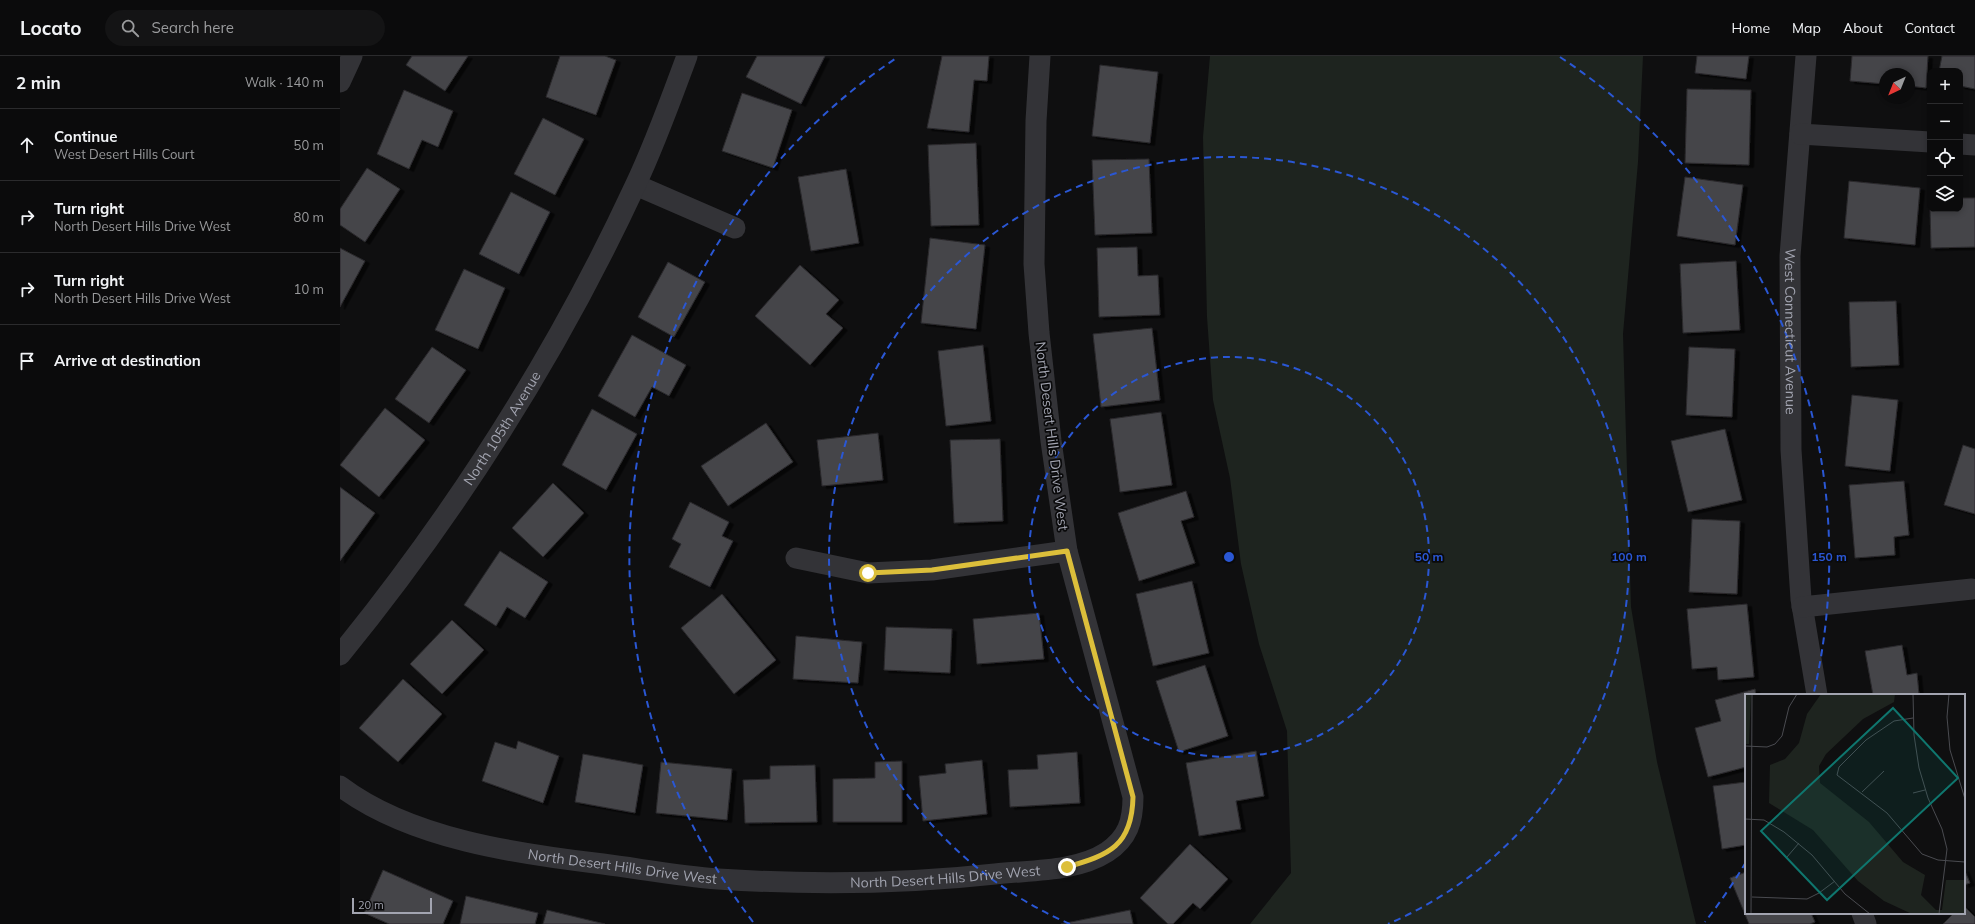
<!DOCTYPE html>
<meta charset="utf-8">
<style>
:root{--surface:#0b0b0c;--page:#141415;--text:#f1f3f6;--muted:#9a9b9d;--line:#2b2b2d}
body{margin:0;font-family:Mulish,sans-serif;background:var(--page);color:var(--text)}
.controls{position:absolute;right:12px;top:12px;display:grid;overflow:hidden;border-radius:8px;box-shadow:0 2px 6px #0003}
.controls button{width:36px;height:36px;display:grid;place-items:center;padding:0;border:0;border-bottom:1px solid var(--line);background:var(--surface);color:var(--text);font:20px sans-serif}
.compass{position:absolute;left:1539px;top:12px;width:36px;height:36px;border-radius:50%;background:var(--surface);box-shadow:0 2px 6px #0003;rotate:223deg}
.scale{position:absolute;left:12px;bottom:10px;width:80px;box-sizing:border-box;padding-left:4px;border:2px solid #a2a4b0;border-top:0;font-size:11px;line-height:14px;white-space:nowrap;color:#a2a4b0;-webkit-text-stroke:3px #0a0a0b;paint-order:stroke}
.stop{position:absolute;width:12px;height:12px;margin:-9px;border:3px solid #dcbf3b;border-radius:50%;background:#fff}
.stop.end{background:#dcbf3b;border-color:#fff;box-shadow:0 1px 4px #0008}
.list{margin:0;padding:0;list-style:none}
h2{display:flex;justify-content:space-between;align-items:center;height:52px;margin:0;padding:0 16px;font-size:17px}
h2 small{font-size:13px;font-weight:400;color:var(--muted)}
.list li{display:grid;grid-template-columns:26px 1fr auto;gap:12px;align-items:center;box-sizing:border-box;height:72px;padding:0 16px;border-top:1px solid var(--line)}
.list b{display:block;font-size:15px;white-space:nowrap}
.list p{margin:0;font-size:13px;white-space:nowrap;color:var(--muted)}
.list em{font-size:13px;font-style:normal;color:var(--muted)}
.icon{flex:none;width:22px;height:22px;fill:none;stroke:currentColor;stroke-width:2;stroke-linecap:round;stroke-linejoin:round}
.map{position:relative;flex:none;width:1635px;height:868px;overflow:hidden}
header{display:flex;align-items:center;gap:24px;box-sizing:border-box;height:56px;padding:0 20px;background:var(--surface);border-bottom:1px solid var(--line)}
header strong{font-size:19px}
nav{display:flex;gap:22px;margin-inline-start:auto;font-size:14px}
.search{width:280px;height:36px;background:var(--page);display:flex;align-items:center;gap:10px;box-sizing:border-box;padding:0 14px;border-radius:22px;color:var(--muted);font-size:15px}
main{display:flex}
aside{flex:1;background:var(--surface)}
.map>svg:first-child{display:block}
.green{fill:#1e241f}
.building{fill:#444448;stroke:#2a292c;filter:url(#shadow)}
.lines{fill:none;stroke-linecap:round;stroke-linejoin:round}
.street{stroke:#333337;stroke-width:21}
.route{stroke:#dcbf3b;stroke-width:5}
.ring{fill:none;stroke:#2a57d4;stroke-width:2;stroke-dasharray:7 5}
.labels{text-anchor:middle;stroke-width:3.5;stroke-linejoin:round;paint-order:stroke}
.street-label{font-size:14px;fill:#a2a4b0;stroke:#0a0a0b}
.inset-road{fill:none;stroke:#4a4b50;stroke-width:1}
.view{fill:#0f766e;fill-opacity:0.15;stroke:#0f766e;stroke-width:2}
.inset-edge{fill:none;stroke:#a2a4b0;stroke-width:2}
.centre{fill:#2a57d4;stroke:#0a0a0b;stroke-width:2}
.ring-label{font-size:12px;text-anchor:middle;font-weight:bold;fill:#2a57d4;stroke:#0a0a0b;stroke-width:3.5;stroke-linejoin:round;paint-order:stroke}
</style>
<header>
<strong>Locato</strong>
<div class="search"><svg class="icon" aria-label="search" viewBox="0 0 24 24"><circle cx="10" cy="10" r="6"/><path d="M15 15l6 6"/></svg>Search here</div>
<nav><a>Home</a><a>Map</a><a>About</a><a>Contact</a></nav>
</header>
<main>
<aside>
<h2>2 min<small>Walk · 140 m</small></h2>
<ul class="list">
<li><svg class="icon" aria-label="ahead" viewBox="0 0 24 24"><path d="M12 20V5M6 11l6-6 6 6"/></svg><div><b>Continue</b><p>West Desert Hills Court</p></div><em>50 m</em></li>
<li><svg class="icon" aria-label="right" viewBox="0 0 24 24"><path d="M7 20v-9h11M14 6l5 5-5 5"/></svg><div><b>Turn right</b><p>North Desert Hills Drive West</p></div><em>80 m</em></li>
<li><svg class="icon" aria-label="right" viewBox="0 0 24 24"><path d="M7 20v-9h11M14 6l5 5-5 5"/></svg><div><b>Turn right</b><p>North Desert Hills Drive West</p></div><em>10 m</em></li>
<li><svg class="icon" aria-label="arrive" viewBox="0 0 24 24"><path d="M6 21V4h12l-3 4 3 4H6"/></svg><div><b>Arrive at destination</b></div></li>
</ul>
</aside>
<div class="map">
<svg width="1635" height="868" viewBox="0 0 1635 868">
<defs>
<filter id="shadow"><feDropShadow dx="4.5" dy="2.5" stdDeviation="0" flood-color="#0009"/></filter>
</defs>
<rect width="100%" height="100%" fill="#0f0f10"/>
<path class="green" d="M 870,0 L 1303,0 L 1298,106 L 1283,278 L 1291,551 L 1317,706 L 1356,868 L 910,868 L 951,817 L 947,675 L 919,588 L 901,508 L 890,422 L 873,344 L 867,261 L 863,81 Z"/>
<g class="building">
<path d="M 72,0 L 128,0 L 105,35 L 66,9 Z"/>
<path d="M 220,0 L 265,0 L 276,4 L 256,59 L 206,41 Z"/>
<path d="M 417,0 L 485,0 L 461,48 L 406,21 Z"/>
<path d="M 602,0 L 649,0 L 647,25 L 634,24 L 629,76 L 587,72 Z"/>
<path d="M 1357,0 L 1409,0 L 1406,23 L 1355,17 Z"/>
<path d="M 1512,0 L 1588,0 L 1586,32 L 1569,30 L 1569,18 L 1545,18 L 1545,28 L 1510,25 Z"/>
<path d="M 1602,0 L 1635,0 L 1635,33 L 1620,30 L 1620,15 L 1599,15 Z"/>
<path d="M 760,9 L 818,16 L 810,87 L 752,80 Z"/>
<path d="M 1347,33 L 1411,34 L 1409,109 L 1345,107 Z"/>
<path d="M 64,34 L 113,55 L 98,91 L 82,84 L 69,113 L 37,98 Z"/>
<path d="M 402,37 L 452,54 L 433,112 L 382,95 Z"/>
<path d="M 203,62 L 244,83 L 215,139 L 174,118 Z"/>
<path d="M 636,87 L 639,169 L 591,170 L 588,89 Z"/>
<path d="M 809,103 L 812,177 L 755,179 L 752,104 Z"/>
<path d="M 27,112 L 60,133 L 25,186 L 0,169 L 0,153 Z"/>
<path d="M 506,113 L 519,187 L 471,195 L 458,121 Z"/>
<path d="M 1345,121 L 1403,129 L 1395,189 L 1337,180 Z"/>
<path d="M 1509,125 L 1580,132 L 1575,189 L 1504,182 Z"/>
<path d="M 171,136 L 210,156 L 179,218 L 139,198 Z"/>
<path d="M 1620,142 L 1635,142 L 1635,191 L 1591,192 L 1590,153 L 1620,153 Z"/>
<path d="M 590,182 L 645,189 L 636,273 L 581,267 Z"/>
<path d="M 797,191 L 798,220 L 818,219 L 820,259 L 759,261 L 757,192 Z"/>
<path d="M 0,192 L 25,205 L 0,251 Z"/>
<path d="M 1396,205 L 1400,274 L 1343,277 L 1340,208 Z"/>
<path d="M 328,206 L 365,226 L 334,281 L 298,261 Z"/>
<path d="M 460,209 L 499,244 L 486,258 L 503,272 L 470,309 L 415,260 Z"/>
<path d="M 124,213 L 165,232 L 138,293 L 95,274 Z"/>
<path d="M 1556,245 L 1559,309 L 1511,311 L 1509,246 Z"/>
<path d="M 812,272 L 820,344 L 761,351 L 753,278 Z"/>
<path d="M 292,279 L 346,309 L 329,340 L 312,331 L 295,361 L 258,340 Z"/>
<path d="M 643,289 L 651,365 L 606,370 L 598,295 Z"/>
<path d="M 92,291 L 126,314 L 89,367 L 55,343 Z"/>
<path d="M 1349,291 L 1395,293 L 1392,361 L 1346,359 Z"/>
<path d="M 1512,339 L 1558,344 L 1550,415 L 1505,410 Z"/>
<path d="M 45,352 L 85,384 L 39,441 L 0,409 Z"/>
<path d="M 252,353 L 297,378 L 266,434 L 222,409 Z"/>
<path d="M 821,356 L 832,429 L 780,436 L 770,363 Z"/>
<path d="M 426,367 L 453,406 L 388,450 L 361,410 Z"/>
<path d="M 1385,373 L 1402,444 L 1348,456 L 1331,385 Z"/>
<path d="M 538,377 L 543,424 L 482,430 L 477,384 Z"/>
<path d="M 660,383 L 663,465 L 614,467 L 610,384 Z"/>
<path d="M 1623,389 L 1635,393 L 1635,458 L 1604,449 Z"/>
<path d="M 1564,425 L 1569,479 L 1554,481 L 1555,499 L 1515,502 L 1509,429 Z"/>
<path d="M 213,427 L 244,457 L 203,501 L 172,472 Z"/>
<path d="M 0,431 L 35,457 L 0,505 Z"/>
<path d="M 846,435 L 854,461 L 841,465 L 855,507 L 799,525 L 778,457 Z"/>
<path d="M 350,446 L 389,466 L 382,480 L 393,485 L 370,531 L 329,511 L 341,488 L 332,483 Z"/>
<path d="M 1352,463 L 1400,465 L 1397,538 L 1349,536 Z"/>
<path d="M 160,495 L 208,526 L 185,562 L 167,551 L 156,570 L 124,549 Z"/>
<path d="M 852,525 L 869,597 L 813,610 L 796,538 Z"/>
<path d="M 382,538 L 436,604 L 394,638 L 341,572 Z"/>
<path d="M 1407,548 L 1414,621 L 1378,624 L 1377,611 L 1352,613 L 1347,553 Z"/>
<path d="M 699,557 L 704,603 L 637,608 L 633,563 Z"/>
<path d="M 112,564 L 144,594 L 102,638 L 70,608 Z"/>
<path d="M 546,571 L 612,573 L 610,617 L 544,614 Z"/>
<path d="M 456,580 L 522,586 L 518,627 L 453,623 Z"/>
<path d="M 1562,589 L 1567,619 L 1577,617 L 1579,639 L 1533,639 L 1525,595 Z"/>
<path d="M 865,609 L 888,680 L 839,696 L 816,625 Z"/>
<path d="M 63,623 L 102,658 L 58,706 L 19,672 Z"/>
<path d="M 1415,633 L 1416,639 L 1406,639 L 1406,711 L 1368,721 L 1355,672 L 1381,665 L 1375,644 Z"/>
<path d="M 178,685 L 219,700 L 203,747 L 142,725 L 155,686 L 176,693 Z"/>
<path d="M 916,695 L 924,740 L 896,745 L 901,773 L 859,780 L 846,707 Z"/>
<path d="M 737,696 L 740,747 L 670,751 L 668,714 L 698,713 L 697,699 Z"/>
<path d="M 243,698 L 303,709 L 295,757 L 235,746 Z"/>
<path d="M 642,704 L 647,758 L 583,765 L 579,720 L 606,717 L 605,708 Z"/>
<path d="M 562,705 L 562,766 L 493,766 L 493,723 L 535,722 L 535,706 Z"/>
<path d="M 321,706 L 392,713 L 387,764 L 316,757 Z"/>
<path d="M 475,709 L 477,766 L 405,767 L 403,724 L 430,723 L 430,710 Z"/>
<path d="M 1406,726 L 1406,789 L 1382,793 L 1373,730 Z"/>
<path d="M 850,788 L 888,823 L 860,853 L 853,847 L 833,868 L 828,868 L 800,842 Z"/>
<path d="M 1624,813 L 1630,827 L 1624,829 Z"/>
<path d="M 43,814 L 113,845 L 103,868 L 49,868 L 24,857 Z"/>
<path d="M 1406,816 L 1406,857 L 1471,857 L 1475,866 L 1470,868 L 1409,868 L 1390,822 Z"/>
<path d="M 126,840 L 198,857 L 195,868 L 120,868 Z"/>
<path d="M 1624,850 L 1635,861 L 1635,868 L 1603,868 L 1614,857 L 1624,857 Z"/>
<path d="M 207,854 L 265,868 L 203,868 Z"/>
<path d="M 790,854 L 793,868 L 721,868 Z"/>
</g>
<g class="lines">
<g class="street">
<path id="s1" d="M 1466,0 L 1450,200 L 1451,394 L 1461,543 L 1477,639"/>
<path d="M 0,26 L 12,0"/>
<path d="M 1460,78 L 1590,86"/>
<path d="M 1620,88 L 1635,89"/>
<path d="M 296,129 L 395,172"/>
<path d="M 456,502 L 528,517 L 592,514 L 727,495"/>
<path d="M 1462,551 L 1632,533"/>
<path id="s2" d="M 0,599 C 117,455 217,298 295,130 C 315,88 331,43 347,0"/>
<path id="s3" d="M 0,730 C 70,783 178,798 263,808 C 301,813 340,820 378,823 C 470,829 564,828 655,818 C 691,814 736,816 767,796 C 788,782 793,765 793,741 L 727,495 L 711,385 L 699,277 L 694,208 L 696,65 L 700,0"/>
<path d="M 1522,857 L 1526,868"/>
</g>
</g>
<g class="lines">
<path class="route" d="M 528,517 L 592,514 L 727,495 L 793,741 C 792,790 769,799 727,811"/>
</g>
<g class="ring">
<circle cx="889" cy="501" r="200"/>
<path d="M730 868A400 400 0 1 1 1048 868"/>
<path d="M1406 806A600 600 0 0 1 1365 866M413 866A600 600 0 0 1 558 1M1220 1A600 600 0 0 1 1474 636"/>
</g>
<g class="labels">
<g class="street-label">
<text dy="5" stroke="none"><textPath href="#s1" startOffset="276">West Connecticut Avenue</textPath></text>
<text dy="5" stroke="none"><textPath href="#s2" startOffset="279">North 105th Avenue</textPath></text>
<text transform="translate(712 380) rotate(83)" y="5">North Desert Hills Drive West</text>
<text dy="5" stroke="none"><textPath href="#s3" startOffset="297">North Desert Hills Drive West</textPath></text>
<text dy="5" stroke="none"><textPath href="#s3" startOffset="621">North Desert Hills Drive West</textPath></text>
</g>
</g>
<g transform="translate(1405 638)">
<rect width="220" height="220" fill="#0f0f10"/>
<path d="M 0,0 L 6,0 L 4,50 L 0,50 ZM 76,0 L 150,0 L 149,8 L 118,25 L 81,60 L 74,72 L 75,89 L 124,128 L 158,168 L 180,181 L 176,201 L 191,216 L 197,216 L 201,186 L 220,186 L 220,220 L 167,220 L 139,207 L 113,187 L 68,136 L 24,109 L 25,71 L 40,65 L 54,49 L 62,20 Z" fill="#1e241f"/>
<path class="inset-road" d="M 168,0 L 169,41 L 174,74 L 183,104 L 197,135 L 202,155 L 194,220M 204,0 L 202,23 L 205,56 L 220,105M 168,24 L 149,27 L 121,46 L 94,73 L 92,81 L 142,119 L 177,160 L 193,166 L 220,168M 0,52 L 22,53 L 30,50 L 37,42 L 44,13 L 52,0M 117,98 L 139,77M 168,99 L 180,96M 0,125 L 19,126 L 39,138 L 67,161 L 100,200 L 125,220M 42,163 L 54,149M 7,203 L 62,205 L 74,199 L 90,187M 6,220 L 7,0"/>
<path class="view" d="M 148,14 L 213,84 L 82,206 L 16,137 Z"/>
<rect width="220" height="220" class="inset-edge"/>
</g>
<circle cx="889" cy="501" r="6" class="centre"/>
<g class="ring-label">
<text x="1089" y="505">50 m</text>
<text x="1289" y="505">100 m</text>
<text x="1489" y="505">150 m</text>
</g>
</svg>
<div class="controls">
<button>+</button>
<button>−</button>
<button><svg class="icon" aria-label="locate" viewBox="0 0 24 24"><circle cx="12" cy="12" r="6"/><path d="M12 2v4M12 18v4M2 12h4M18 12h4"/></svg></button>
<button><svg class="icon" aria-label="layers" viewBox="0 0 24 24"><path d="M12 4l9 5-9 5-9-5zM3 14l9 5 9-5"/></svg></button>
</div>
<svg class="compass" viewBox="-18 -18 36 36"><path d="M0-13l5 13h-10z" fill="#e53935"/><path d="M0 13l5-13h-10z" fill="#9a9b9d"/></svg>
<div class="scale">20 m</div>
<div class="stop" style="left:528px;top:517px"></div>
<div class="stop end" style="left:727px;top:811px"></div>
</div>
</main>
